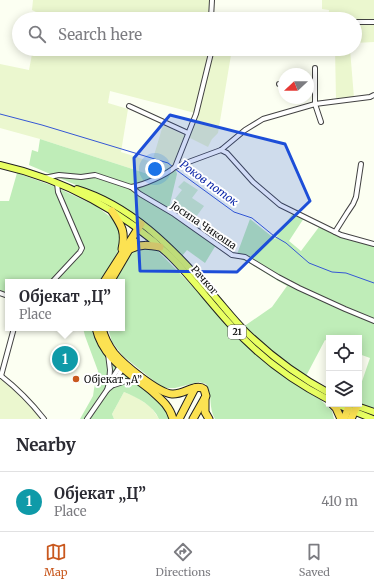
<!DOCTYPE html>
<meta charset="utf-8">
<style>
:root{--surface:#fff;--page:#f7f7f7;--text:#2b2b33;--muted:#7c7c81;--line:#e1e1e2;--accent:#c9581e}
body{margin:0;font-family:Merriweather,serif;background:var(--page);color:var(--text)}
.controls{position:absolute;right:12px;bottom:12px;display:grid;overflow:hidden;border-radius:0px;box-shadow:0 2px 10px #0003}
.controls button{width:36px;height:36px;display:grid;place-items:center;padding:0;border:0;border-bottom:1px solid var(--line);background:var(--surface);color:var(--text);font:20px sans-serif}
.compass{position:absolute;left:278px;top:68px;width:36px;height:36px;border-radius:50%;background:var(--surface);box-shadow:0 2px 10px #0003;rotate:248deg}
.you{position:absolute;left:155px;top:169px;width:14px;height:14px;margin:-10px;border:3px solid #fff;border-radius:50%;background:#1a73e8;box-shadow:0 0 0 6px #1a73e833}
.badge{display:grid;place-items:center;width:26px;height:26px;border-radius:50%;background:var(--accent);color:#fff;font-size:13px;font-weight:700}
.pin{position:absolute;translate:-50% -50%;border:2px solid #fff;box-shadow:0 1px 4px #0006}
.popup{position:absolute;left:5px;top:279px;width:120px;height:52px;box-sizing:border-box;display:grid;place-content:center;border-radius:0px;background:var(--surface);filter:drop-shadow(0 1px 3px #0005);font-size:13px;white-space:nowrap;color:var(--muted)}
.popup b{font-size:15px;color:var(--text)}
.popup::after{content:'';position:absolute;left:50%;top:100%;margin-left:-8px;border:8px solid transparent;border-top-color:var(--surface)}
.list{margin:0;padding:0;list-style:none}
h2{display:flex;justify-content:space-between;align-items:center;height:52px;margin:0;padding:0 16px;font-size:17px}
h2 small{font-size:13px;font-weight:400;color:var(--muted)}
.list li{display:grid;grid-template-columns:26px 1fr auto;gap:12px;align-items:center;box-sizing:border-box;height:60px;padding:0 16px;border-top:1px solid var(--line)}
.list b{display:block;font-size:15px;white-space:nowrap}
.list p{margin:0;font-size:13px;white-space:nowrap;color:var(--muted)}
.list em{font-size:13px;font-style:normal;color:var(--muted)}
.icon{flex:none;width:22px;height:22px;fill:none;stroke:currentColor;stroke-width:2;stroke-linecap:round;stroke-linejoin:round}
.map{position:relative;flex:none;width:374px;height:419px;overflow:hidden}
.search{position:absolute;background:var(--surface);box-shadow:0 2px 10px #0003;left:12px;right:12px;top:12px;height:44px;display:flex;align-items:center;gap:10px;box-sizing:border-box;padding:0 14px;border-radius:22px;color:var(--muted);font-size:15px}
.sheet{height:112px;background:var(--surface)}
nav{display:flex;justify-content:space-around;align-items:center;box-sizing:border-box;height:56px;border-top:1px solid var(--line);background:var(--surface);font-size:11px;color:var(--muted)}
nav a{display:grid;justify-items:center;gap:2px}
nav .on{color:var(--accent)}
.map>svg:first-child{display:block}
.farmland{fill:#ebf7cf;fill-rule:evenodd}
.green{fill:#bfedb8}
.pitch{fill:#d5f3ca}
.lines{fill:none;stroke-linecap:round;stroke-linejoin:round}
.stream{stroke:#3557d5;stroke-width:1}
.street-casing{stroke:#424242;stroke-width:6}
.primary-casing{stroke:#202020;stroke-width:8}
.highway-casing{stroke:#202020;stroke-width:9}
.street{stroke:#fff;stroke-width:4}
.primary{stroke:#e8ff62;stroke-width:6}
.highway{stroke:#fce252;stroke-width:7}
.marked{fill:#1d4ed8;fill-opacity:0.2;stroke:#1d4ed8;stroke-width:3;stroke-linejoin:round}
.poi-dot{fill:#c9581e;stroke:#fff;stroke-width:1.5}
.labels{text-anchor:middle;stroke-width:4;stroke-linejoin:round;paint-order:stroke}
.shield{fill:#fff;stroke:#575757;stroke-width:1}
.shield-label{font-size:9px;font-weight:bold;fill:#0f0f0f}
.street-label{font-size:10px;fill:#0f0f0f;stroke:#fff}
.poi-label{font-size:10px;fill:#0f0f0f;stroke:#fff;text-anchor:start}
.water-label{font-size:11px;font-style:italic;fill:#102aaa;stroke:#fff}
</style>
<div class="map">
<svg width="374" height="419" viewBox="0 0 374 419">
<rect width="100%" height="100%" fill="#fcfff2"/>
<g class="farmland">
<path d="M 33,0 L 210,0 L 210,17 L 238,19 L 39,19 L 40,14 L 32,10 Z"/>
<path d="M 322,0 L 374,0 L 374,42 L 355,43 L 355,19 L 328,19 L 329,10 L 322,9 Z"/>
<path d="M 33,49 L 232,49 L 218,133 L 212,139 L 208,147 L 186,136 L 175,168 L 168,168 L 154,176 L 40,139 L 0,128 L 0,64 L 29,70 ZM 110,91 L 195,113 L 186,136 L 163,125 L 152,162 L 121,152 L 128,109 L 108,103 Z"/>
<path d="M 335,49 L 350,49 L 354,98 L 336,99 Z"/>
<path d="M 0,373 L 18,386 L 37,406 L 47,419 L 0,419 Z"/>
<path d="M 124,392 L 136,397 L 151,407 L 159,419 L 114,419 L 112,414 Z"/>
</g>
<g class="green">
<path d="M 40,139 L 154,176 L 168,168 L 175,168 L 177,174 L 168,212 L 200,235 L 216,245 L 205,263 L 187,250 L 182,256 L 104,197 L 29,165 L 32,150 L 38,152 Z"/>
<path d="M 17,173 L 56,187 L 96,206 L 113,219 L 119,228 L 121,246 L 101,282 L 64,282 L 61,279 L 58,282 L 8,282 L 8,293 L 0,290 L 0,201 L 9,201 Z"/>
<path d="M 293,213 L 304,218 L 289,241 L 301,251 L 319,227 L 345,239 L 374,246 L 374,410 L 359,404 L 359,390 L 370,358 L 359,354 L 359,338 L 329,338 L 329,342 L 325,340 L 305,378 L 285,366 L 243,327 L 272,307 L 287,286 C 270,277 254,264 236,257 L 250,219 L 275,239 Z"/>
<path d="M 134,249 L 148,249 L 157,250 L 198,292 L 228,327 L 261,359 L 301,388 L 321,400 L 332,411 L 334,419 L 215,419 C 208,408 213,394 206,384 L 199,382 L 175,388 L 166,388 L 159,385 L 123,356 L 112,342 L 108,328 L 122,328 L 122,282 L 113,282 L 131,252 Z"/>
<path d="M 83,328 L 94,328 C 98,341 102,354 112,364 C 127,380 167,396 170,419 L 159,419 C 153,405 138,398 124,392 L 112,414 L 114,419 L 80,419 L 93,396 L 94,389 L 98,371 L 85,336 Z"/>
</g>
<path class="pitch" d="M 184,181 L 198,190 L 192,198 L 204,206 L 193,221 L 170,205 L 182,190 L 178,187 Z"/>
<g class="lines">
<g class="stream">
<path d="M 0,114 L 42,125 L 168,163 L 173,167"/>
<path d="M 175,169 L 234,212 L 252,218 L 274,236 L 286,243 L 309,263 L 332,272 L 346,273 L 374,283"/>
</g>
<defs>
<g id="street">
<path d="M 211,16 L 249,19"/>
<path d="M 211,18 L 212,0"/>
<path d="M 355,22 L 374,22"/>
<path d="M 315,68 L 315,104 L 321,122"/>
<path d="M 279,84 L 284,84"/>
<path d="M 129,106 L 188,133"/>
<path d="M 221,150 L 227,153 L 253,182 L 280,205 L 341,235 L 374,244"/>
<path d="M 175,167 L 196,114 L 212,49"/>
<path d="M 44,178 L 59,175 L 81,177 L 95,175 L 131,187 L 140,194 L 174,214 L 232,255 L 245,257 L 278,277 L 299,288 L 345,309 L 374,321"/>
<path d="M 131,187 C 144,185 166,175 175,167 L 221,150 L 245,130 L 263,119 L 315,104 L 370,97 L 374,95"/>
<path d="M 335,232 L 347,213 L 353,204 L 356,197 L 361,164"/>
<path d="M 52,282 L 80,252 L 82,248 L 58,192 L 57,183"/>
<path d="M 0,293 L 8,296"/>
<path d="M 108,354 L 110,370 L 109,383"/>
<path d="M 0,375 C 18,389 30,401 44,419"/>
<path d="M 1,376 L 14,328"/>
<path d="M 114,385 L 126,381 L 138,382"/>
<path d="M 107,390 L 113,385 L 124,366"/>
<path d="M 87,419 L 107,390 L 109,383 L 120,366"/>
</g>
<g id="primary">
<path d="M 0,165 C 63,179 125,212 171,257 C 192,278 209,301 229,323 C 257,355 292,381 329,400"/>
<path d="M 77,189 C 130,205 172,247 208,289 C 221,303 232,318 246,332 C 271,356 299,377 329,393"/>
<path d="M 336,404 L 373,419"/>
<path d="M 351,404 L 374,412"/>
</g>
<g id="highway">
<path d="M 112,211 C 121,225 126,231 122,249"/>
<path d="M 130,249 C 140,244 149,245 160,247"/>
<path d="M 104,282 L 141,224"/>
<path d="M 110,282 L 134,241"/>
<path d="M 96,328 C 103,359 130,373 153,392 C 162,400 170,407 173,419"/>
<path d="M 102,328 C 104,337 108,345 114,353 C 123,364 158,393 172,394 C 183,395 196,383 204,389 L 206,396 L 193,419"/>
<path d="M 205,398 L 205,412 L 209,419"/>
<path d="M 332,404 L 336,408 L 341,419"/>
<path d="M 179,419 L 195,388"/>
<path d="M 344,419 L 348,409"/>
<path d="M 351,419 L 357,406"/>
</g>
</defs>
<use href="#street" class="street-casing"/>
<use href="#primary" class="primary-casing"/>
<use href="#highway" class="highway-casing"/>
<use href="#street" class="street"/>
<use href="#primary" class="primary"/>
<use href="#highway" class="highway"/>
</g>
<path class="marked" d="M 170,115 L 285,144 L 310,201 L 237,272 L 140,271 L 134,158 Z"/>
<circle class="poi-dot" cx="76" cy="379" r="4"/>
<g class="labels">
<rect class="shield" x="228" y="325" width="18" height="14" rx="3"/>
<g class="shield-label">
<text x="237" y="335">21</text>
</g>
<g class="street-label">
<text transform="translate(204 225) rotate(34)" y="4">Јосипа Чикоша</text>
<text transform="translate(205 280) rotate(49)" y="4">Рачког</text>
</g>
<g class="poi-label">
<text x="84" y="383">Објекат „А”</text>
</g>
<g class="water-label">
<text transform="translate(209 183) rotate(36)" y="4">Роков поток</text>
</g>
</g>
</svg>
<div class="controls">
<button><svg class="icon" aria-label="locate" viewBox="0 0 24 24"><circle cx="12" cy="12" r="6"/><path d="M12 2v4M12 18v4M2 12h4M18 12h4"/></svg></button>
<button><svg class="icon" aria-label="layers" viewBox="0 0 24 24"><path d="M12 4l9 5-9 5-9-5zM3 14l9 5 9-5"/></svg></button>
</div>
<svg class="compass" viewBox="-18 -18 36 36"><path d="M0-13l5 13h-10z" fill="#e53935"/><path d="M0 13l5-13h-10z" fill="#7c7c81"/></svg>
<div class="you"></div>
<div class="pin badge" style="left:65px;top:359px;background:#0f9aa8">1</div>
<div class="popup"><b>Објекат „Ц”</b>Place</div>
<div class="search"><svg class="icon" aria-label="search" viewBox="0 0 24 24"><circle cx="10" cy="10" r="6"/><path d="M15 15l6 6"/></svg>Search here</div>
</div>
<section class="sheet">
<h2>Nearby<small></small></h2>
<ul class="list">
<li><span class="badge" style="background:#0f9aa8">1</span><div><b>Објекат „Ц”</b><p>Place</p></div><em>410 m</em></li>
</ul>
</section>
<nav>
<a class="on"><svg class="icon" aria-label="map" viewBox="0 0 24 24"><path d="M3 6l6-2 6 2 6-2v14l-6 2-6-2-6 2zM9 4v14M15 6v14"/></svg>Map</a>
<a><svg class="icon" aria-label="directions" viewBox="0 0 24 24"><path d="M12 3l9 9-9 9-9-9zM9 14v-3h6M13 9l2 2-2 2"/></svg>Directions</a>
<a><svg class="icon" aria-label="saved" viewBox="0 0 24 24"><path d="M7 4h10v16l-5-4-5 4z"/></svg>Saved</a>
</nav>
